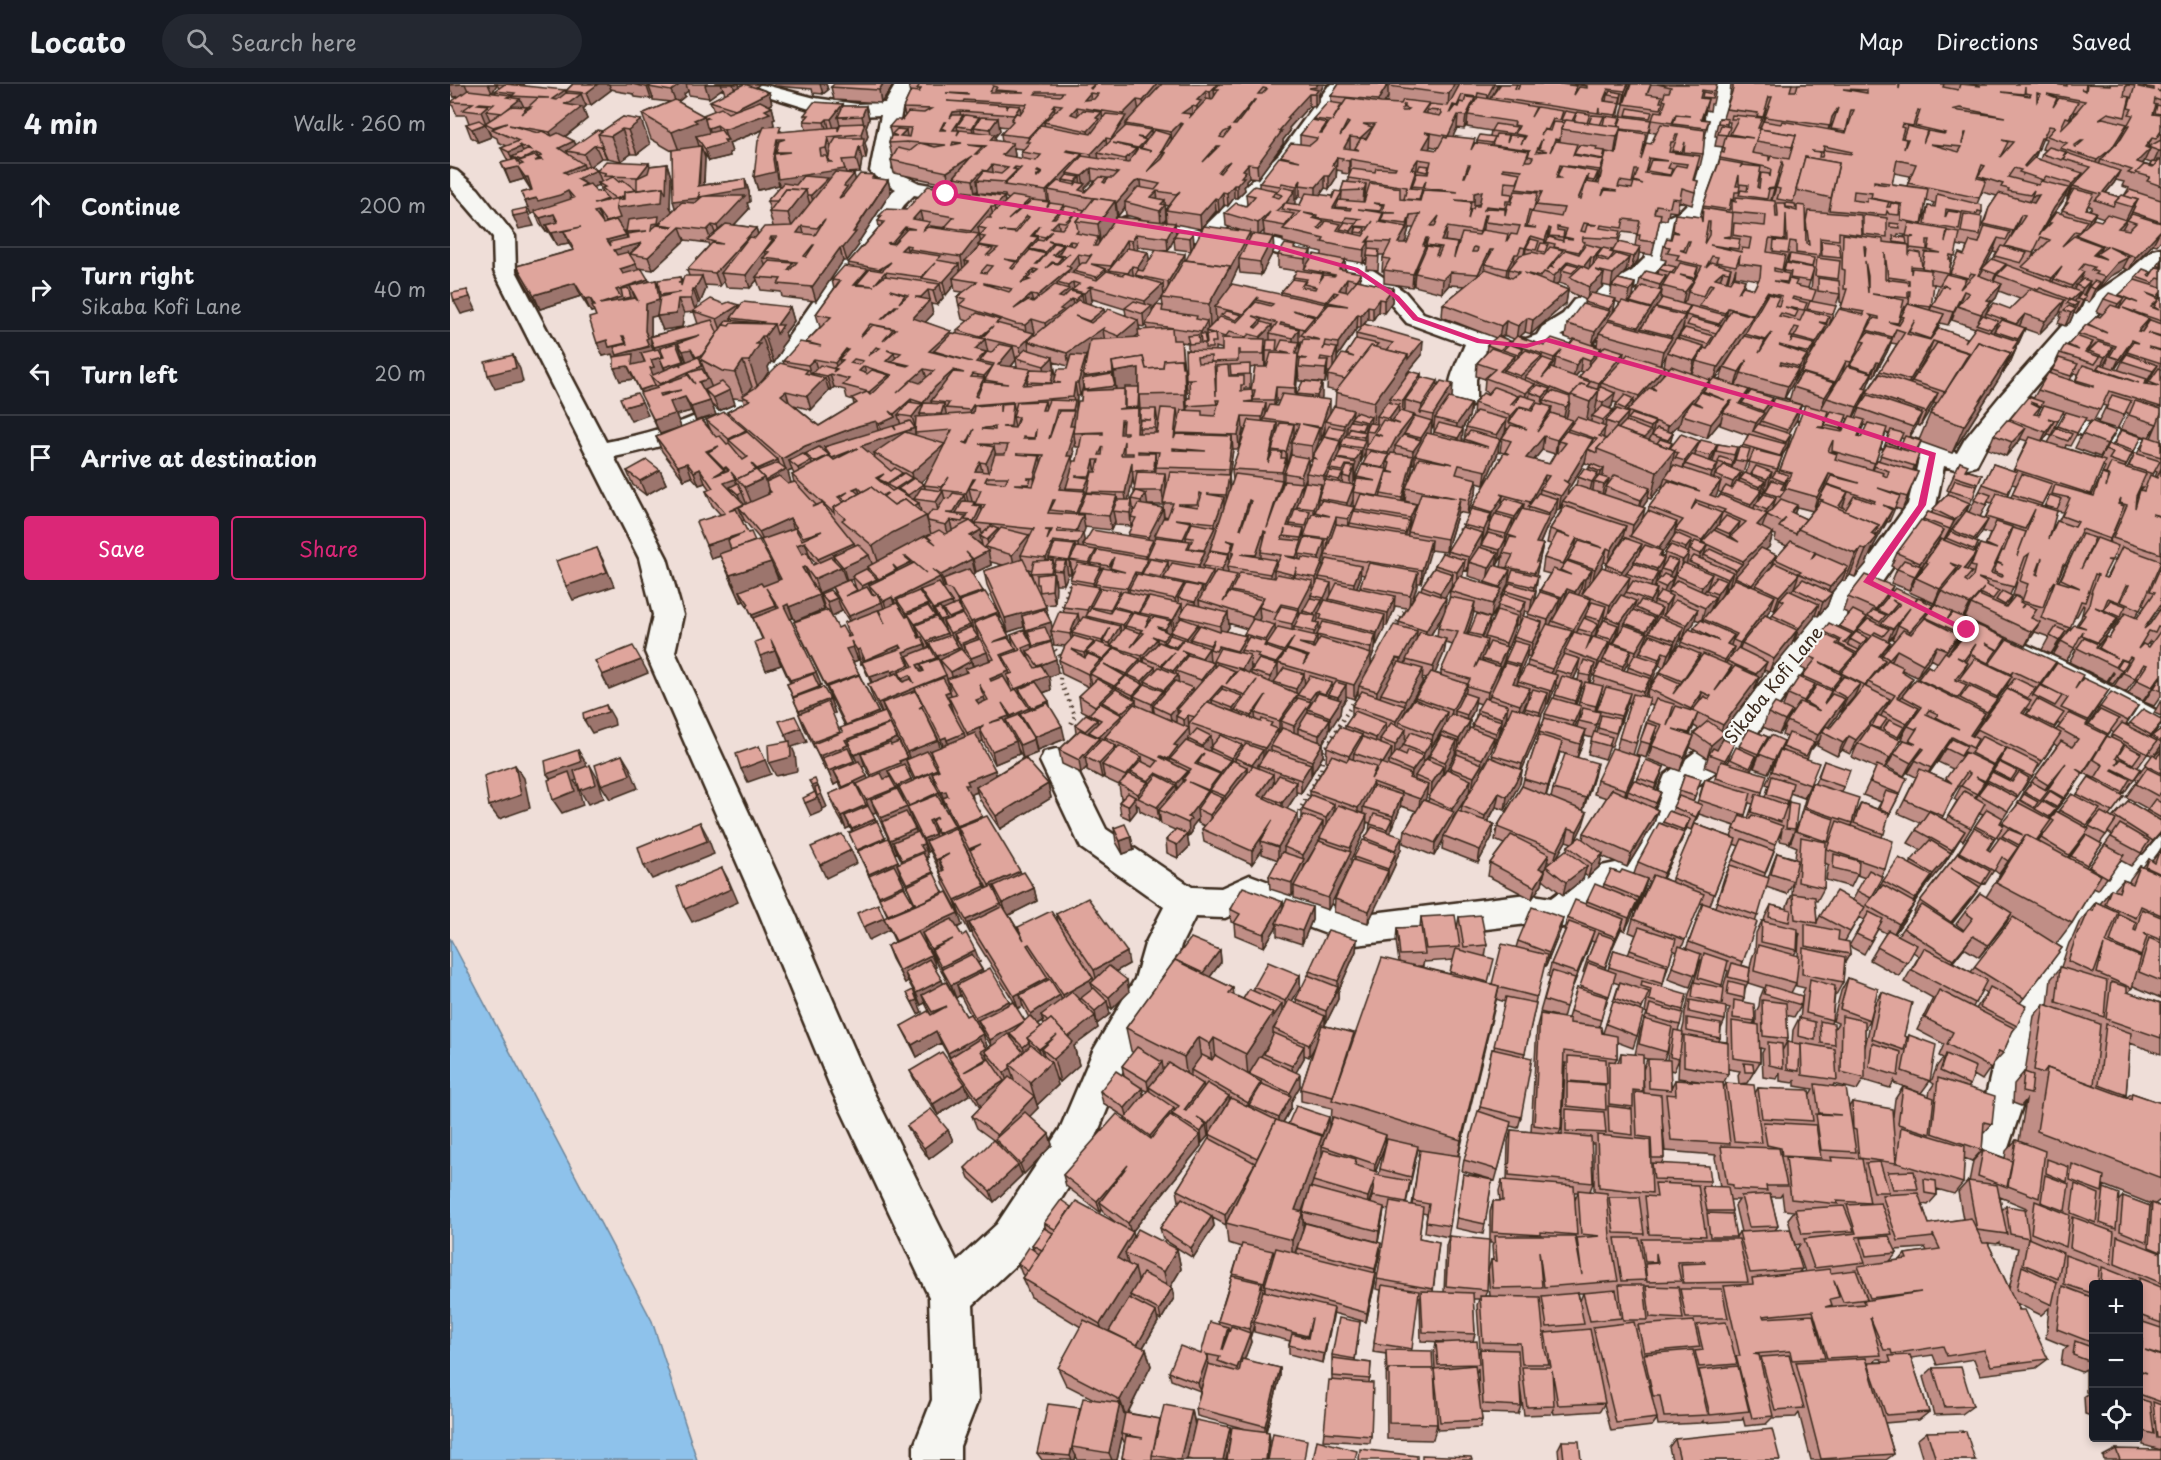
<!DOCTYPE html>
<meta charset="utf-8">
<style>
:root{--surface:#171b24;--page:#242831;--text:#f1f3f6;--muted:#9ea1a6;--line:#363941;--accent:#db2777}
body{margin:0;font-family:"Playpen Sans",sans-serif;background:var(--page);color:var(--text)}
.controls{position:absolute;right:18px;bottom:18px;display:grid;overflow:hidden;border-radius:6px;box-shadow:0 3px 9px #0003}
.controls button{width:54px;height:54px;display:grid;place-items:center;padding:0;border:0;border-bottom:2px solid var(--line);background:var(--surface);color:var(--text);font:30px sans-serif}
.stop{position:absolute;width:18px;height:18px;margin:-14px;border:4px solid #db2777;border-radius:50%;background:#fff}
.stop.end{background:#db2777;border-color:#fff;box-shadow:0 2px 6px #0008}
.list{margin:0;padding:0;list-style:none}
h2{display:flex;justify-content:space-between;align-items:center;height:78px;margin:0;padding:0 24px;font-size:26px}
h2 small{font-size:20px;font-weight:400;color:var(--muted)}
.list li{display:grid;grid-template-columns:39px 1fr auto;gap:18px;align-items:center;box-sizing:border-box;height:84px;padding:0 24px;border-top:2px solid var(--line)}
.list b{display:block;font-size:22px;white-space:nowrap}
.list p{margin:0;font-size:20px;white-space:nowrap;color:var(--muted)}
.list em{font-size:20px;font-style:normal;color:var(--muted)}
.actions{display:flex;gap:12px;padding:18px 24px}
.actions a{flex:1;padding:14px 0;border:2px solid var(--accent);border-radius:6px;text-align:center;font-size:21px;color:var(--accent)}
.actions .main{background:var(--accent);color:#fff}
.icon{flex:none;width:33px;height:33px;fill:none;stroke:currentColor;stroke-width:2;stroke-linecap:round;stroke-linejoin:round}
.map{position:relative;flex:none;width:1711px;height:1376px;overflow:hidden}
header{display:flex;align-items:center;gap:36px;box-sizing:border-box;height:84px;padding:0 30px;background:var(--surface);border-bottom:2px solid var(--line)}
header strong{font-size:28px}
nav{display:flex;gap:33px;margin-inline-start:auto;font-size:21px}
.search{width:420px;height:54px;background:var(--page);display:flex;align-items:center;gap:15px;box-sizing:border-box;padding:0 21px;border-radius:33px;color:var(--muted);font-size:22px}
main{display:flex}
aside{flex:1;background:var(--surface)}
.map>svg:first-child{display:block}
.water{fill:#8ec2eb;stroke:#6d8599;stroke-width:1.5}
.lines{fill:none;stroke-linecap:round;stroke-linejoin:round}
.minor-casing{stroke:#3b2a1e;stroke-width:5}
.path-far1{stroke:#3b2a1e;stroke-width:3;stroke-dasharray:1.5 4;stroke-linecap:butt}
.path{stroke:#3b2a1e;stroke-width:4;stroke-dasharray:1.5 4.5;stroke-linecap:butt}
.minor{fill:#f6f6f2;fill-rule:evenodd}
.wall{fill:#c08e86;stroke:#3b2a1e;stroke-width:1.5;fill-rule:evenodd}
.shaded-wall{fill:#9c746d;stroke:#3b2a1e;stroke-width:1.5;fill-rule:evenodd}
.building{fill:#dfa59c;stroke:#3b2a1e;stroke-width:1.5;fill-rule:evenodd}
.route{fill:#db2777}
.labels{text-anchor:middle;stroke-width:4.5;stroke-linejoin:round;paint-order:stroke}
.street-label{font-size:18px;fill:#3b2a1e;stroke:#f6f6f2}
</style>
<header>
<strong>Locato</strong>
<div class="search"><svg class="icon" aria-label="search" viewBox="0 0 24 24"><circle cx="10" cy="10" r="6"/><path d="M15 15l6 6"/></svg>Search here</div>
<nav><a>Map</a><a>Directions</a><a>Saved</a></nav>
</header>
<main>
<aside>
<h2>4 min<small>Walk · 260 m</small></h2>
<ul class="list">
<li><svg class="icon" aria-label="ahead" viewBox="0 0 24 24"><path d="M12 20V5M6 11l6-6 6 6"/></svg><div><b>Continue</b></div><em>200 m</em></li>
<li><svg class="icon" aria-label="right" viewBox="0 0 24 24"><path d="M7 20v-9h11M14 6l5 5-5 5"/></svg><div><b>Turn right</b><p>Sikaba Kofi Lane</p></div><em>40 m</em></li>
<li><svg class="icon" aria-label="left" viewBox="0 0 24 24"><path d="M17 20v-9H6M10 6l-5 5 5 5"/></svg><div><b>Turn left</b></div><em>20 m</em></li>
<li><svg class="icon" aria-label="arrive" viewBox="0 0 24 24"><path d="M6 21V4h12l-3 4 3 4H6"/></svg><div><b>Arrive at destination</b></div></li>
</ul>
<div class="actions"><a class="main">Save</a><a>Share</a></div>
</aside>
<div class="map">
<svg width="1711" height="1376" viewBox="0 0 1711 1376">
<rect width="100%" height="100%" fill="#efded8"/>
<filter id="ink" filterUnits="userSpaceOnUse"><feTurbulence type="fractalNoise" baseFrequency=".0167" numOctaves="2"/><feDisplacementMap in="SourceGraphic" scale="12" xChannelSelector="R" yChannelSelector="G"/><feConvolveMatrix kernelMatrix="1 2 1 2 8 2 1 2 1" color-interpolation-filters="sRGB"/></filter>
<g filter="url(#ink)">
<path class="water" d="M 0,854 L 202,1237 L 247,1376 L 0,1376 Z"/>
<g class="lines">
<defs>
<g id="minor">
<path d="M 267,0 L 311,0 L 365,14 L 407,20 L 435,19 L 446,0 L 466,0 L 452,25 L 441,85 L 469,99 L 526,109 L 529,114 L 526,119 L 518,120 L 464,111 L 454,121 L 324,309 C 276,344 222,361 164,373 L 217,474 L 233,531 L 225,568 L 345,829 L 419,999 L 507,1177 L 547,1140 L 610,1045 L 643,967 L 685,895 L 695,860 L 714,823 L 631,764 L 590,677 L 594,668 L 606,665 L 618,668 L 656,745 L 742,803 L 771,804 L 800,791 L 907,831 L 1077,810 L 1101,814 L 1142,784 L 1166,779 L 1202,723 L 1215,691 L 1274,646 L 1395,493 L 1408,490 L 1458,420 L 1469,375 L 1299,320 L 1295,315 L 1299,310 L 1308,307 L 1317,310 L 1507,369 L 1515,355 L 1551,311 L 1634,217 L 1682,184 L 1703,166 L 1711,164 L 1711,183 L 1650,227 L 1576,313 L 1683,351 L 1711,359 L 1711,375 L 1665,363 L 1565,327 L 1536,363 L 1526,382 L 1509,386 L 1494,382 L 1486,421 L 1427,505 L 1414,508 L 1296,664 L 1241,707 L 1230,736 L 1188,803 L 1176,807 L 1161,808 L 1119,841 L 1106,845 L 1077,840 L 906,861 L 802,822 L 775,834 L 745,833 L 731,861 L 721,899 L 673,986 L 639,1070 L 577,1170 L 523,1221 L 528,1316 L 510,1362 L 510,1376 L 464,1376 L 464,1362 L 482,1316 L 479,1213 L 383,1009 L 309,829 L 195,568 L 203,531 L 189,474 L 44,187 L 43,153 L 0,103 L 0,85 L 7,87 L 28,105 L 65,152 L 66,187 L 156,358 C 211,347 260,331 306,299 L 438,111 L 446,105 L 423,91 L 420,87 L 431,31 L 407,32 L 363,26 L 321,13 L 270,4 Z"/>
<path d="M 880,0 L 900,0 L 843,78 L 774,147 L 823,155 L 914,180 L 955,208 L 973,229 L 1033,250 L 1076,255 L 1087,251 L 1092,243 L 1113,230 L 1124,216 L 1139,211 L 1182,187 L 1194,175 L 1211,136 L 1229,128 L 1240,117 L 1249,86 L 1257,17 L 1266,0 L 1286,0 L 1277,17 L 1269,86 L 1261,118 L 1245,138 L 1228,145 L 1215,177 L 1198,197 L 1155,221 L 1140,226 L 1129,240 L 1111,252 L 1151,263 L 1154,268 L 1151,273 L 1142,275 L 1097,264 L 1077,269 L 1038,265 L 1026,295 L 1026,317 L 1022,322 L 1013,325 L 1004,322 C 991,304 1008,278 1015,260 L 957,239 L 939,218 L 898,190 L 821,168 L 681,146 L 673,144 L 670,139 L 673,134 L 681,132 L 753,144 L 829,70 Z"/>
<path d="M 1474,516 L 1611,576 L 1711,629 L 1711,655 L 1700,651 L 1589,592 L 1463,533 L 1459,526 L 1463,519 Z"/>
<path d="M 1711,746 L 1711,782 L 1648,837 L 1623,877 L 1591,941 L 1577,1007 L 1553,1079 L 1539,1084 L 1525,1079 L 1519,1065 L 1537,1007 L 1553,939 L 1597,855 L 1622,815 L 1678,771 L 1699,750 Z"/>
</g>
</defs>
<use href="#minor" class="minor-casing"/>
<g class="path-far1">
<path d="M 1050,380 L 1049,369 L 1053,361"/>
<path d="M 1005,456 L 1014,437 L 1018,436"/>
<path d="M 609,533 L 621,494"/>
<path d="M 947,538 L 952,529 L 959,526"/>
</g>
<g class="path">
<path d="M 943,545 L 948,536"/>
<path d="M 604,555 L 602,561 L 611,574 L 610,597 L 625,631 L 620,642"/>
<path d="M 846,733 L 871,686 L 874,667 L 910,607"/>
</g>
<use href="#minor" class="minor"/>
</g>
<g class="wall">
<path d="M 0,0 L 74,0 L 75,2 L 116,9 L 117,9 L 116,7 L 122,1 L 122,0 L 289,0 L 290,2 L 294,0 L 320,0 L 317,1 L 310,0 L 306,3 L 319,8 L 322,20 L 319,22 L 322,23 L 325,35 L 323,36 L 324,41 L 321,42 L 333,48 L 356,46 L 354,37 L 355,35 L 354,31 L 393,20 L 394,22 L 416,22 L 419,35 L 416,43 L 418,52 L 415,59 L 417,67 L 416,75 L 412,75 L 410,88 L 396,89 L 404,90 L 405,96 L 425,95 L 438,96 L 441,108 L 408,159 L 409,161 L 397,177 L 393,177 L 366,217 L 332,213 L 331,208 L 311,206 L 307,196 L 300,204 L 276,203 L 274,197 L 270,202 L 255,201 L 256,205 L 250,219 L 248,219 L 246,225 L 274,220 L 289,223 L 340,223 L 344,237 L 335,249 L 337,255 L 331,263 L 332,266 L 324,279 L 321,278 L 318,283 L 319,287 L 314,295 L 334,280 L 333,277 L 357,259 L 356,258 L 370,243 L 366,230 L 384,205 L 382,196 L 399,182 L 398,179 L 429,143 L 428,137 L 430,136 L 429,132 L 456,126 L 506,106 L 505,98 L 500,101 L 444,89 L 441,76 L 443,72 L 442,72 L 439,59 L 441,52 L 439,43 L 452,36 L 455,32 L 453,24 L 460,9 L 458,0 L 880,0 L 879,1 L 874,0 L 868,12 L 868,18 L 865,23 L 859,22 L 839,44 L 840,47 L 833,56 L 833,60 L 808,94 L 799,93 L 796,96 L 796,100 L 794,102 L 795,106 L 787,114 L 784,114 L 778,122 L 774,121 L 769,128 L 766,127 L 751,145 L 725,140 L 726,150 L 743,148 L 744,161 L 741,167 L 725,165 L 724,155 L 718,167 L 688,163 L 686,166 L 698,168 L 699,176 L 736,176 L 792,147 L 776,142 L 775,129 L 797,121 L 796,110 L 809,103 L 809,99 L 831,73 L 831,72 L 850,60 L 850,51 L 863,36 L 863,35 L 881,19 L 881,12 L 889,0 L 1180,0 L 1173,19 L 1171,19 L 1168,34 L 1168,43 L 1171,32 L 1174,20 L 1181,0 L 1267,0 L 1263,20 L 1261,20 L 1260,27 L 1256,26 L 1253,35 L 1259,36 L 1254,57 L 1253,70 L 1250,83 L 1248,83 L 1244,96 L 1248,97 L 1242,121 L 1229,117 L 1227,128 L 1219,127 L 1217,136 L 1210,135 L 1202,171 L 1189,169 L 1188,176 L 1181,186 L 1176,185 L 1176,187 L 1168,195 L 1185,199 L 1183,213 L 1178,219 L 1180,220 L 1187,209 L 1190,195 L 1208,190 L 1209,185 L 1215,180 L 1216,176 L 1211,175 L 1214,162 L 1220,155 L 1225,130 L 1250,133 L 1253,122 L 1268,80 L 1273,63 L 1265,62 L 1267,52 L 1265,52 L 1266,46 L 1269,34 L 1273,34 L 1280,11 L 1281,0 L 1711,0 L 1711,156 L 1707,161 L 1703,160 L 1679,186 L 1673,184 L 1672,186 L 1661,192 L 1648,206 L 1647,206 L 1644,212 L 1639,218 L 1634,217 L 1630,226 L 1626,230 L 1624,229 L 1620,238 L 1615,242 L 1608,239 L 1611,233 L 1610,232 L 1612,228 L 1610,228 L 1589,250 L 1575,245 L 1569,258 L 1565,265 L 1566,265 L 1560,279 L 1553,289 L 1552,289 L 1549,295 L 1502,369 L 1471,358 L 1466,369 L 1469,370 L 1463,386 L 1468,388 L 1452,426 L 1445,424 L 1439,438 L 1437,438 L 1424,461 L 1416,480 L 1405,493 L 1400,491 L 1395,497 L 1392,496 L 1382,508 L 1377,522 L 1368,532 L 1365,531 L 1364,534 L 1344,558 L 1342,557 L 1342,560 L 1319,588 L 1314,586 L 1312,591 L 1308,596 L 1304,607 L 1273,648 L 1273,656 L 1279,673 L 1276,679 L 1278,679 L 1280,675 L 1289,664 L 1299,645 L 1318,653 L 1313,664 L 1331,666 L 1337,653 L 1332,651 L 1335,642 L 1329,650 L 1313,643 L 1318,629 L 1333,622 L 1338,610 L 1357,587 L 1351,584 L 1356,571 L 1369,556 L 1373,547 L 1388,543 L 1400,530 L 1393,527 L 1398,513 L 1438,514 L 1483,521 L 1481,525 L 1485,520 L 1488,513 L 1484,519 L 1459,508 L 1465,496 L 1459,506 L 1441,499 L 1447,485 L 1441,482 L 1447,469 L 1472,437 L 1478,428 L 1482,429 L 1483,425 L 1498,410 L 1499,407 L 1497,406 L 1510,378 L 1516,386 L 1532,391 L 1517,427 L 1519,428 L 1543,380 L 1563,387 L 1577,357 L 1571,355 L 1556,372 L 1538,365 L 1544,351 L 1560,335 L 1583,315 L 1588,306 L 1600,290 L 1610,269 L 1638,240 L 1650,233 L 1653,230 L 1647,228 L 1654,215 L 1668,212 L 1684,197 L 1686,193 L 1700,192 L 1711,176 L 1711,210 L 1708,215 L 1711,212 L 1711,612 L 1704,622 L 1694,618 L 1710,593 L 1693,617 L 1678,610 L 1688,594 L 1686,594 L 1676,608 L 1664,602 L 1673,588 L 1672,587 L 1663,600 L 1658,598 L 1664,589 L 1663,588 L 1657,597 L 1619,578 L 1626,566 L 1624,565 L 1616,577 L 1603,571 L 1611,558 L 1601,570 L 1592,566 L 1599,553 L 1585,548 L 1575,562 L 1515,534 L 1517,529 L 1513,533 L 1520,536 L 1513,550 L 1502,566 L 1525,540 L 1556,554 L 1551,565 L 1606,578 L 1591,602 L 1607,579 L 1625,605 L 1659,606 L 1636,641 L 1638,641 L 1650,623 L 1688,622 L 1676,640 L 1678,642 L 1680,639 L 1711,635 L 1711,640 L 1701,653 L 1711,645 L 1711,753 L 1709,751 L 1693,770 L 1692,769 L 1681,782 L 1670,776 L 1648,806 L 1643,804 L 1622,839 L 1606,860 L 1612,864 L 1570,919 L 1567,942 L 1562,948 L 1553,969 L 1543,980 L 1532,996 L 1524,991 L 1520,1001 L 1518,1004 L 1542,1040 L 1533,1050 L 1532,1066 L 1522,1077 L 1514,1074 L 1513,1099 L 1504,1110 L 1487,1105 L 1487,1111 L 1478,1121 L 1472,1120 L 1479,1140 L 1513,1135 L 1508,1108 L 1518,1097 L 1519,1098 L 1523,1077 L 1533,1066 L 1555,1074 L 1556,1067 L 1566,1056 L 1569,1057 L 1576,1016 L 1571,1022 L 1563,1019 L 1564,1000 L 1574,988 L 1575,988 L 1584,932 L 1594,920 L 1598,921 L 1601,895 L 1611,883 L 1619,859 L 1623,853 L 1629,839 L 1646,818 L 1650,820 L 1661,805 L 1664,806 L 1673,796 L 1679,798 L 1680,795 L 1690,782 L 1693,783 L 1699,775 L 1702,777 L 1709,768 L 1711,764 L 1711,914 L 1683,902 L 1678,909 L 1711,919 L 1711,970 L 1680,959 L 1676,1011 L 1674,1012 L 1677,1013 L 1682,1009 L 1711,1019 L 1711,1118 L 1709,1117 L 1705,1120 L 1711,1123 L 1711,1366 L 1693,1361 L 1693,1357 L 1690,1358 L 1674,1353 L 1689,1353 L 1689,1200 L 1644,1200 L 1644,1333 L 1635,1330 L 1634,1312 L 1639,1309 L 1636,1308 L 1636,1285 L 1631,1288 L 1611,1280 L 1613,1266 L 1618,1263 L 1596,1254 L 1599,1224 L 1591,1231 L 1566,1219 L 1598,1275 L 1586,1284 L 1530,1291 L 1524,1275 L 1487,1281 L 1483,1271 L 1461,1274 L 1479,1328 L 1469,1336 L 1435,1339 L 1444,1370 L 1436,1376 L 1361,1376 L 1349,1329 L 1346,1333 L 1322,1334 L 1316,1340 L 1295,1342 L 1293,1334 L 1292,1336 L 1253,1339 L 1253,1337 L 1251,1339 L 1208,1341 L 1207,1335 L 1202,1342 L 1161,1347 L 1154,1320 L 1150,1327 L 1104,1330 L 1103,1325 L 1101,1330 L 1074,1331 L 1070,1302 L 1071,1322 L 1068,1330 L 1031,1329 L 1032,1336 L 1030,1344 L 988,1346 L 986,1329 L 987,1340 L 983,1356 L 937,1355 L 936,1270 L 923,1268 L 931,1206 L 926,1205 L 939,1126 L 934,1125 L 928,1158 L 853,1138 L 853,1128 L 856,1116 L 852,1128 L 853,1146 L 930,1169 L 925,1189 L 926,1189 L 925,1199 L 916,1238 L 883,1229 L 873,1279 L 839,1270 L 839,1261 L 840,1257 L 804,1248 L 804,1241 L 800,1254 L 801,1258 L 794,1276 L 830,1284 L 830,1293 L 816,1348 L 820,1356 L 817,1376 L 777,1376 L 779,1362 L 776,1376 L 673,1376 L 672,1374 L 675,1358 L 674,1358 L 672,1353 L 667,1376 L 628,1376 L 626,1372 L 625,1376 L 592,1376 L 587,1369 L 630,1324 L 644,1315 L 616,1301 L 608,1284 L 631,1243 L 581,1213 L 572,1194 L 574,1192 L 572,1190 L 568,1180 L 584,1166 L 582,1161 L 596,1146 L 594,1139 L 621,1123 L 669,1141 L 653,1128 L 652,1125 L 650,1128 L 616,1102 L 613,1091 L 675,1036 L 675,1033 L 653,1019 L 650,1007 L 674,992 L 672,982 L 683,969 L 681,967 L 676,944 L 723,879 L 723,878 L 770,866 L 771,878 L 760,893 L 783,904 L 784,911 L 793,915 L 804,907 L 804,903 L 850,891 L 850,904 L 842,917 L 847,919 L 846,915 L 859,892 L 859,887 L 907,855 L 906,867 L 888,908 L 888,915 L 876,939 L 875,938 L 875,942 L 904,949 L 904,954 L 949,878 L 946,857 L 947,844 L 970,843 L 971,833 L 1007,844 L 1009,833 L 1037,861 L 1035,873 L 1038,899 L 1042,900 L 1066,864 L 1068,857 L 1113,834 L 1110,847 L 1096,882 L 1094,881 L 1085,919 L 1086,919 L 1074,972 L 1071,1033 L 1068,1044 L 1060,1042 L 1045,1097 L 1042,1096 L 1035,1140 L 1033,1150 L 1005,1144 L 1013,1090 L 1040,1095 L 1012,1087 L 1014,1076 L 1029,1028 L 1042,965 L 1044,965 L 1055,918 L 1046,915 L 1008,1072 L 1000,1142 L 998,1153 L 975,1148 L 977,1130 L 972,1129 L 969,1154 L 989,1158 L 983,1208 L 994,1208 L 996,1162 L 999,1152 L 1037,1206 L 1035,1212 L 1040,1212 L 1038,1186 L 1041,1176 L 1043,1176 L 1042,1162 L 1043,1159 L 1040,1159 L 1040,1128 L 1043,1117 L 1050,1117 L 1049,1107 L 1052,1096 L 1057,1097 L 1058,1057 L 1061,1046 L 1081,1048 L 1087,942 L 1090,930 L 1106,932 L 1090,928 L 1100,893 L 1098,892 L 1101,880 L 1115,847 L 1114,846 L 1117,834 L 1136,820 L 1137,817 L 1153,804 L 1154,800 L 1170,789 L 1184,790 L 1188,778 L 1213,738 L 1222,728 L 1235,690 L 1251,695 L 1243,718 L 1247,719 L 1255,695 L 1264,698 L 1267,688 L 1255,683 L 1258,673 L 1257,674 L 1240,663 L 1230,687 L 1198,675 L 1202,662 L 1206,653 L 1204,653 L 1196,674 L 1186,670 L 1197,636 L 1203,622 L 1198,620 L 1183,671 L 1190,673 L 1186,687 L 1176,711 L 1177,712 L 1178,707 L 1187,698 L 1188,694 L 1214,683 L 1205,706 L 1211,708 L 1205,724 L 1208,726 L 1204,739 L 1177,783 L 1152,772 L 1149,783 L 1138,793 L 1134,790 L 1133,795 L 1113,811 L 1093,795 L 1092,800 L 1082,815 L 1038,792 L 1040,779 L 1054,760 L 1045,756 L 1047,743 L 1072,702 L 1074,695 L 1094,636 L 1095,630 L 1104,614 L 1108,602 L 1106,601 L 1098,620 L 1096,620 L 1091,632 L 1089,646 L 1072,686 L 1070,699 L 1055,726 L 1046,723 L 1038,738 L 1044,740 L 1042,753 L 1028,779 L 992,765 L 993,756 L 984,772 L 953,759 L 955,746 L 966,727 L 951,722 L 940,749 L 951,766 L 946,775 L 945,781 L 918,839 L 884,828 L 885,815 L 904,776 L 904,773 L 915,757 L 915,754 L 919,748 L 920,739 L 917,738 L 916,744 L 901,775 L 878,826 L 844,814 L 844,808 L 842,812 L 820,805 L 819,792 L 828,776 L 812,770 L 812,766 L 802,780 L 754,758 L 752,745 L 755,742 L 748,739 L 748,735 L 742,743 L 742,748 L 739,752 L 737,751 L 739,763 L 728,774 L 717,769 L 716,756 L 725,746 L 711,740 L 710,735 L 709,737 L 690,727 L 689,722 L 687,721 L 687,726 L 680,735 L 671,731 L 669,718 L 672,714 L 671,714 L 669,701 L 654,694 L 654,692 L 652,694 L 637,686 L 637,683 L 631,689 L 612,680 L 609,666 L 626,649 L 625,641 L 639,632 L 639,630 L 631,626 L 629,612 L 639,603 L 612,590 L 609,576 L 615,562 L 604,561 L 602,552 L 600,553 L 608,589 L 599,593 L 601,606 L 593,609 L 615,655 L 587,666 L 585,663 L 587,669 L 575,674 L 598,700 L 601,714 L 550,745 L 530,716 L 527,708 L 522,710 L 522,714 L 532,734 L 571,789 L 584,804 L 587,817 L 559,831 L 569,848 L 568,843 L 608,838 L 606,830 L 679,880 L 666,887 L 679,908 L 662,925 L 658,922 L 660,930 L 647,940 L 646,939 L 648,944 L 624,962 L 629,981 L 610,998 L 606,994 L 608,1001 L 587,1021 L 587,1020 L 588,1024 L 579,1032 L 599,1050 L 602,1061 L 574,1090 L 570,1087 L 572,1091 L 544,1118 L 519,1094 L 515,1084 L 547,1060 L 546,1058 L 527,1044 L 522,1032 L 530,1024 L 516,1002 L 519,1011 L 488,1031 L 466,999 L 460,987 L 503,984 L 500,975 L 491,959 L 467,973 L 451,942 L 481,931 L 475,919 L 471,921 L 458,897 L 455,899 L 442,875 L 437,862 L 445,858 L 434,834 L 438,833 L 405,762 L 399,749 L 402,748 L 400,743 L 396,745 L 384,724 L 379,710 L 392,705 L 389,698 L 384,701 L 377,685 L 375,686 L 354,643 L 349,630 L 350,630 L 337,600 L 340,599 L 327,570 L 331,581 L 316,586 L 312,555 L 298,523 L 294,517 L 291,518 L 270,472 L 261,475 L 270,430 L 262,421 L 256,407 L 260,406 L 255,399 L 249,401 L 242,393 L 234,396 L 212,367 L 206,353 L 228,344 L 210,350 L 184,295 L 170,297 L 162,270 L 153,272 L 146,232 L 144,227 L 141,228 L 131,212 L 90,225 L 73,196 L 67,182 L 123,166 L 119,160 L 107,162 L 98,147 L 96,148 L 90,140 L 85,128 L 81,130 L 71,109 L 81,106 L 74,95 L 60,99 L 51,79 L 58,77 L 51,64 L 57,62 L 48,58 L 47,54 L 41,51 L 35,40 L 41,53 L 28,58 L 21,53 L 16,40 L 21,39 L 19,39 L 16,31 L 7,31 L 1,18 L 9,13 L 4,13 ZM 47,0 L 49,5 L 45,7 L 46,9 L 42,9 ZM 273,4 L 275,10 L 260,17 L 264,27 L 253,32 L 228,18 L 235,12 L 234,10 L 238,7 L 239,11 L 259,14 ZM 161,5 L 165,6 L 166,7 L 184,10 L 185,13 L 201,15 L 203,14 L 203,16 L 220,18 L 192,30 L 201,55 L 222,67 L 225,124 L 222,127 L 220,123 L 221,93 L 217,80 L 148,87 L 140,82 L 151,74 L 157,74 L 171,77 L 181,70 L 187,70 L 200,60 L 173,33 L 152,47 L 126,61 L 124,57 L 115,53 L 137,35 L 133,25 L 136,22 L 135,21 L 141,21 L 161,6 ZM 938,13 L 937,19 L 934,19 ZM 1316,25 L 1318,26 L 1312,40 ZM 1623,28 L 1625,28 L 1623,33 L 1619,38 ZM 1201,36 L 1199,48 L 1206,49 L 1201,60 L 1191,75 L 1194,61 L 1195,61 ZM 1277,38 L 1280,38 L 1279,43 L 1277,42 ZM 1398,38 L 1400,39 L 1396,49 L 1395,49 ZM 1017,40 L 1017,43 L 1041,47 L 1040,52 L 1027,57 L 1027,59 L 1025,59 L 1003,52 L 1007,44 L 1014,45 ZM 549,42 L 558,43 L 551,50 L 552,58 L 546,57 L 545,53 L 550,47 ZM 313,46 L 304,93 L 308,106 L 329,101 L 328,97 L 330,103 L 317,117 L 320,126 L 319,128 L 323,142 L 308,150 L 306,144 L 284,141 L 299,125 L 297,119 L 300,118 L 299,108 L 295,95 L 254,101 L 255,74 L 254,69 L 259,77 L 280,72 L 279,69 L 282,68 L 279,59 ZM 1593,54 L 1596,55 L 1592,65 L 1596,66 L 1592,70 L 1590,76 L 1585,74 ZM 980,62 L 989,64 L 987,66 L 979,65 ZM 564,64 L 573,65 L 571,68 L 572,75 L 564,73 L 565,72 ZM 1154,77 L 1155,77 L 1149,100 L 1146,100 L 1152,89 ZM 1695,77 L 1701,79 L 1700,82 L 1692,80 ZM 887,86 L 892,87 L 892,89 L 899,90 L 901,88 L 898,94 L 898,99 L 894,98 L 891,108 L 882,115 L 870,111 L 875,104 L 879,105 L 886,94 ZM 1444,89 L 1460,92 L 1457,102 L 1442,100 ZM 1328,90 L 1329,94 L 1322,116 L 1321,116 ZM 1666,96 L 1674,98 L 1672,102 L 1679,104 L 1674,112 L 1669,113 L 1656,109 L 1664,99 ZM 642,97 L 645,97 L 636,107 L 635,104 ZM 149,101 L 152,108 L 146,108 L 142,103 ZM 528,106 L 529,109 L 555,111 L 556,114 L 559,115 L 555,118 L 554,113 L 526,109 ZM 1532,108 L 1547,112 L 1539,124 L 1530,147 L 1530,132 L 1532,128 L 1527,120 ZM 1620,109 L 1617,115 L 1618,115 L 1611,129 L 1598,139 L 1595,145 L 1592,148 L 1598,137 L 1613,117 L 1615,112 L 1617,113 ZM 850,111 L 850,113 L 853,114 L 850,121 L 844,120 L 845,115 L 847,115 ZM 1476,117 L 1484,119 L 1482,123 L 1478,122 L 1472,141 ZM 715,121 L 719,122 L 716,126 L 717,138 L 713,138 L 716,134 ZM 1638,121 L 1642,123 L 1640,126 L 1637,125 ZM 675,123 L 676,131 L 694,136 L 667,133 L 667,131 L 668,132 ZM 1645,131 L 1654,134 L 1651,137 L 1642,136 ZM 481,142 L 496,144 L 496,145 L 482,143 ZM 959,144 L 964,144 L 957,159 L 955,159 L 956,156 L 957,151 ZM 175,147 L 177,149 L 178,154 L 177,154 L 174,148 ZM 814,147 L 814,151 L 833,155 L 833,158 L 872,168 L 872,171 L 861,175 L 845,164 L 845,162 L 828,171 L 828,184 L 847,187 L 843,195 L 831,208 L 831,211 L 781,201 L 781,199 L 789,182 L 790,189 L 811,191 L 824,166 L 809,151 ZM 1172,148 L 1187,150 L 1185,162 L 1168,159 L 1168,157 L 1169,157 ZM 1448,150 L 1455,151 L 1454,153 L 1447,153 ZM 235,156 L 258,159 L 259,162 L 237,186 L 239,192 L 232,198 L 230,193 L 210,204 L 206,196 L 200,198 L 198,195 L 189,186 L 188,184 L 203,186 ZM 995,157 L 1009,159 L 1006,168 L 1007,159 ZM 1507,161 L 1517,163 L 1514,171 L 1509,169 L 1499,191 L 1498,190 ZM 1585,166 L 1588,167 L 1582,173 ZM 1543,168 L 1547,169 L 1543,175 L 1534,184 ZM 929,171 L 934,171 L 933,174 L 932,187 L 934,187 L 934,199 L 962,203 L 964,198 L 964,202 L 992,209 L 999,201 L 1015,202 L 993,220 L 992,233 L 1046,254 L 1037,261 L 1036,269 L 1027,279 L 1026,292 L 1035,295 L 1034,307 L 1038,309 L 1024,319 L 1023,332 L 1016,343 L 1014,358 L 1012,357 L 1013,345 L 1012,345 L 1019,333 L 1021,320 L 1001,315 L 988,301 L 971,295 L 971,290 L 957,291 L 957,289 L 972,271 L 913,242 L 918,235 L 923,236 L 928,228 L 934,229 L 942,218 L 943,204 L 911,197 L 895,186 L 895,176 L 913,179 L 917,174 L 916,185 L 928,186 ZM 1338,171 L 1339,171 L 1337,180 L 1336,179 L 1333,189 L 1332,188 ZM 1286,184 L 1285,192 L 1308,196 L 1304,205 L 1294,202 L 1295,196 L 1283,193 ZM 1363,187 L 1361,205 L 1358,204 ZM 1110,197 L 1109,199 L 1118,202 L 1118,206 L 1106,201 ZM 1164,199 L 1162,202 L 1160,214 L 1144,210 L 1152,203 L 1152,201 L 1161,203 ZM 1484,200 L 1489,201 L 1485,213 L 1486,214 L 1480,226 ZM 1639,200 L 1640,201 L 1634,212 L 1633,211 ZM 504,201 L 505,207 L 513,208 L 507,213 L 512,235 L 518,237 L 507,246 L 507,250 L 502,249 L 475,238 L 483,230 L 480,220 L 487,221 L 493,214 L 492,210 L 496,211 ZM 1118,207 L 1136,216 L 1134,220 L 1117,240 L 1115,253 L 1123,256 L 1120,260 L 1094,262 L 1069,253 L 1075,248 L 1081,250 L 1116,219 ZM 1549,207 L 1570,215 L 1560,225 L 1537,228 L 1540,220 L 1546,214 ZM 1390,210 L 1390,218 L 1392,219 L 1390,225 L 1379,241 ZM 642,215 L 675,225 L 676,231 L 654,229 L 654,225 L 640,220 L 642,217 ZM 712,215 L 713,222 L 702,229 L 702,225 ZM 1165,217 L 1170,219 L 1163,229 ZM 1455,222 L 1455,225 L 1448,239 L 1451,227 L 1453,227 ZM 244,228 L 248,240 L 201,252 L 201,233 L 207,232 L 213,246 L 232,243 L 234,229 ZM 1504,231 L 1502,236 L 1525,244 L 1523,248 L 1515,258 L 1486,248 L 1490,239 L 1498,241 ZM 1234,240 L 1233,244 L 1234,245 L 1229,252 L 1228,255 L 1219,264 L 1232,246 ZM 696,241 L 697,246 L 690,246 L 689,242 L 694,243 ZM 907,244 L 911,244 L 906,250 L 906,255 L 896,271 L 886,278 L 887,273 ZM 1054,251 L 1064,255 L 1060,261 L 1060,257 L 1051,253 ZM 1148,253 L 1147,262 L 1143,261 ZM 201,256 L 205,266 L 203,266 L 201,260 ZM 849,257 L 851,258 L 850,268 L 849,258 ZM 731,258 L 738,259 L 738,266 L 736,295 L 737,308 L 740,308 L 740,314 L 737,314 L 738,326 L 737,326 L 737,309 ZM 1441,259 L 1447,260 L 1430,287 L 1428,291 L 1417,308 L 1406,334 L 1404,333 L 1412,318 L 1420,295 L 1422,292 L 1424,292 L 1437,268 ZM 817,261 L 816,267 L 816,281 L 818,281 L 817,283 L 815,283 L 815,263 ZM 766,263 L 772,265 L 772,267 L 766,267 ZM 1283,269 L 1274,283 L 1270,296 L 1266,295 ZM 1478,270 L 1480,271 L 1460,300 ZM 1675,270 L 1676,270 L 1668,286 L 1665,285 ZM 231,271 L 233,271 L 236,277 L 234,278 ZM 1216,272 L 1214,282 L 1220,284 L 1213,291 L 1210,281 ZM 566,275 L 567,283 L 561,283 L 566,276 ZM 1656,275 L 1658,275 L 1655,282 L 1652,281 ZM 604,278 L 618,282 L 617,285 L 606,293 ZM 1353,282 L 1355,282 L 1343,303 L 1339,317 L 1355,322 L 1329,388 L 1327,388 L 1333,370 L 1337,364 L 1341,350 L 1339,349 L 1347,335 L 1351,321 L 1321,320 L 1298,310 L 1298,306 L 1334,315 ZM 805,283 L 801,306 L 794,306 L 794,304 L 800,304 L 800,284 ZM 848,284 L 849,297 L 853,297 L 847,310 L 847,312 L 846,312 ZM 1130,287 L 1133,288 L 1129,294 L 1125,293 ZM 877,288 L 880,288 L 878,291 L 877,305 L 886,307 L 885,323 L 880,329 L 871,315 L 872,299 L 855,297 L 875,299 ZM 1624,289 L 1628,290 L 1625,297 L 1620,296 ZM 766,291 L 766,312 L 765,292 ZM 1701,292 L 1703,293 L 1698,300 L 1696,300 ZM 384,303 L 395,306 L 397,314 L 403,316 L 404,321 L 369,342 L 344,321 L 361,326 L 379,307 L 379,305 L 381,306 ZM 632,307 L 631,317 L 626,325 L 627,312 L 630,312 ZM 283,314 L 293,315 L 294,319 L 277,328 L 278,331 L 256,336 L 261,347 L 252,335 L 266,331 L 262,321 L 269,327 L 285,320 ZM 826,317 L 829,317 L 827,322 L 825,322 ZM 1163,318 L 1168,319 L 1166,321 L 1164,328 L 1162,330 L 1163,326 L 1160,324 L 1162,322 ZM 1483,319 L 1486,320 L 1480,330 L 1469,356 L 1459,353 L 1467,341 L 1470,342 ZM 1652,321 L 1656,322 L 1648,339 L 1667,345 L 1676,328 L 1678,329 L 1671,345 L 1696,353 L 1687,370 L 1685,369 L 1677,384 L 1675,383 L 1692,353 L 1671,346 L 1662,362 L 1658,361 L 1666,347 L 1643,338 ZM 1591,322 L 1593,323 L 1589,331 L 1587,331 ZM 241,327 L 246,337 L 231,343 L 226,331 ZM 1378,329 L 1380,330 L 1374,344 L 1373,344 ZM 1612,329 L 1615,330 L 1598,359 L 1593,357 L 1598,350 L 1601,351 ZM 1396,334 L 1398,335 L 1392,348 L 1391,347 ZM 1271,337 L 1270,341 L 1298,351 L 1292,363 L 1289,363 L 1282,384 L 1281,384 L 1287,363 L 1268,360 L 1263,378 L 1261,378 L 1267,360 L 1250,357 L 1221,364 L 1220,359 L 1223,349 L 1221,348 L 1230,339 L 1228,344 L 1257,354 ZM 1634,337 L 1640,338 L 1632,350 L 1625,364 L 1650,373 L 1655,366 L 1650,375 L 1615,364 L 1616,361 L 1620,362 ZM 1707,340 L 1701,354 L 1699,353 ZM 984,341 L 984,348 L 983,351 L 981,350 L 981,345 ZM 1414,341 L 1417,342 L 1411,353 L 1409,352 ZM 875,344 L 874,354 L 864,370 L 869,356 L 871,356 ZM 1056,344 L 1058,345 L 1052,354 L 1050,368 L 1054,369 L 1022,423 L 1022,426 L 1013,441 L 1013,443 L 997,467 L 997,471 L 985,481 L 984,484 L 972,502 L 971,506 L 962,517 L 967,499 L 971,499 L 980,466 L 996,468 L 1008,428 L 1017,430 L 1026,408 L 1027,399 L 1034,401 L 1048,369 L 1049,358 L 1055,349 ZM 793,346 L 795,346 L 789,365 ZM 1436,349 L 1439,350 L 1429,376 L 1427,376 L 1423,386 L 1422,386 ZM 1451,354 L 1454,355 L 1449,365 L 1447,364 ZM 625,359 L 626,363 L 630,363 L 627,377 L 623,381 L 622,375 L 624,370 L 623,365 ZM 916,361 L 917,361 L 915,365 L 915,376 L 907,393 L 904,406 L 904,401 L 903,400 L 906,393 L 906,389 L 915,369 ZM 783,365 L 789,365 L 782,385 L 783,396 L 780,405 L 779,392 ZM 841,365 L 841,371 L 836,384 L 836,381 ZM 1092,366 L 1105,370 L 1099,380 L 1084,376 ZM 858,376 L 862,376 L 858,383 ZM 1297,377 L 1299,378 L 1296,390 L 1290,395 L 1289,398 L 1288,397 L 1290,392 L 1292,392 ZM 965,378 L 964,385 L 959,398 L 962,381 ZM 1135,378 L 1135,379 L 1141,381 L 1138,386 L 1128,393 L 1126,401 L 1117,412 L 1118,406 ZM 1653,382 L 1655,383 L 1652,389 L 1655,390 L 1654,391 L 1652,390 L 1642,411 L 1640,411 ZM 342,386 L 344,390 L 342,391 L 344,398 L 341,399 L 338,388 ZM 1705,387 L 1707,388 L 1705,393 L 1702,392 ZM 480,389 L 474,401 L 475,404 L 474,400 L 470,398 ZM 683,394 L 684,401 L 685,401 L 684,410 L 681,415 L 681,416 L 678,416 ZM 856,394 L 856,398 L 852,406 L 852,403 ZM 1319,398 L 1320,399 L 1319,401 L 1308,417 L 1311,408 L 1313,409 ZM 1213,400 L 1212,406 L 1199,423 L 1198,428 L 1192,435 L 1192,423 L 1197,417 L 1197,414 L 1201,415 ZM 1562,400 L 1566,401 L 1561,413 L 1557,412 ZM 1691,403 L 1693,403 L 1686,414 ZM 1374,404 L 1375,404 L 1369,415 L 1365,424 L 1356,435 L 1344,430 L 1347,423 L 1363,427 ZM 1268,407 L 1271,409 L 1268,414 L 1265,413 ZM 956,409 L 955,417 L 967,420 L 965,428 L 954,418 ZM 1597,411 L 1599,412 L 1594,423 L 1591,422 ZM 903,416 L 903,422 L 906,422 L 904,428 L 904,423 L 900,422 ZM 1538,418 L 1542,419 L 1535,434 L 1530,433 ZM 1113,420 L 1111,427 L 1100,445 L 1097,459 L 1101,460 L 1094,474 L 1092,488 L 1100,490 L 1090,506 L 1090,509 L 1084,519 L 1086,507 L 1085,507 L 1086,491 L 1093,460 L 1090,460 L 1097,443 L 1106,429 L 1106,425 L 1109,426 ZM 697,421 L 713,421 L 714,432 L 718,433 L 717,434 L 714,434 L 713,424 ZM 1607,427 L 1613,428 L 1608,438 L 1607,437 L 1600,449 ZM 1669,435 L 1659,459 L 1658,458 L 1660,455 ZM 294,436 L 313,459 L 317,470 L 298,449 L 292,437 ZM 665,437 L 665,441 L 681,442 L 682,441 L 682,442 L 678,450 L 678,452 L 634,458 L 633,450 L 635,443 L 661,446 ZM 1532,447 L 1540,450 L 1535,462 L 1530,460 L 1525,469 L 1524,468 L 1528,459 L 1525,458 ZM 1323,450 L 1326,451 L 1325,457 L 1337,462 L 1325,475 L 1322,482 L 1326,471 L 1315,466 L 1319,463 ZM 1224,452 L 1220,458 L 1218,464 L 1215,469 L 1214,473 L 1210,472 ZM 1173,453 L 1179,455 L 1165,468 L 1172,456 ZM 1489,457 L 1475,478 L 1470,488 L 1466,494 L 1471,483 ZM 1625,459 L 1627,460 L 1609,497 L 1607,497 ZM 875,469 L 875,479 L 873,483 L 872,477 ZM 1053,471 L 1051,483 L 1057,484 L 1057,485 L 1047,482 L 1047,479 L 1048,480 ZM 1664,471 L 1667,472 L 1656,494 L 1653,493 ZM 359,472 L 360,472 L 366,479 L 363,481 ZM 541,478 L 553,481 L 534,487 L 537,501 L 558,548 L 574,543 L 577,551 L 561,551 L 563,560 L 560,556 L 559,552 L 550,536 L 548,528 L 533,509 L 522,490 L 525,489 L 524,487 L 526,488 L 541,481 ZM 1154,478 L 1157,479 L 1155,484 L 1149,486 ZM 321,479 L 330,496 L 328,496 ZM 1019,484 L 1018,492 L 1035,497 L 1035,500 L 1012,493 L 1013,490 L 1014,486 L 1017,487 ZM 1571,484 L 1563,511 L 1571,513 L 1571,515 L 1557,522 L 1562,512 L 1560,511 ZM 578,485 L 582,486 L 581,489 L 583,495 ZM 622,488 L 622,490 L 620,495 L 621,499 L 613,523 L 614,529 L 602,545 L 595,521 L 605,520 L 605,494 L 606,500 L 614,500 L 618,490 L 621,490 ZM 1210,488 L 1208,497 L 1206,499 L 1205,504 L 1204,504 L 1207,493 ZM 1225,488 L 1226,489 L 1225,491 L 1220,505 L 1223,494 ZM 910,490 L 914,491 L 910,504 L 907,503 L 910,495 ZM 403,495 L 406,505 L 399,496 ZM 361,499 L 369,509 L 382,503 L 385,511 L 370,510 L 375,524 L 377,526 L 344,538 L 350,551 L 395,642 L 392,649 L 390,649 L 382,630 L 385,629 L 380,615 L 370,604 L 369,602 L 371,601 L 340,535 L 343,534 L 345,537 L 374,525 L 369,511 ZM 1280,499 L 1281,500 L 1261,526 L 1261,523 L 1262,524 L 1272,508 L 1274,508 L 1279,502 ZM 1058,500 L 1055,510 L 1051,516 L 1051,513 ZM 1001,501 L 1004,501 L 1000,507 L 999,515 L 995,527 L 995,513 L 1001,504 ZM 1633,521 L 1634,522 L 1631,534 L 1626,541 L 1617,549 L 1625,532 L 1627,532 ZM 1692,521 L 1695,522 L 1687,534 L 1685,534 ZM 945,522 L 957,524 L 949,538 L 949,542 L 921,580 L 921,575 L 926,562 L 934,545 L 934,542 L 937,542 L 944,526 ZM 1048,523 L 1047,526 L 1038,545 L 1040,534 L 1019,549 L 1018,551 L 1017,551 L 1024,528 L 1041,534 ZM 1327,523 L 1321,534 L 1316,531 L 1321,524 L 1324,526 ZM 391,524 L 399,537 L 394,539 L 399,553 L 398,553 L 388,544 L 379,528 L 382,532 L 392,527 ZM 1707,526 L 1709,527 L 1700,541 L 1695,545 ZM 1074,527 L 1079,528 L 1077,533 L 1064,553 L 1062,561 L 1048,593 L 1054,576 L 1056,569 L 1065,545 L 1066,541 L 1068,541 L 1074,530 ZM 994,528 L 988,544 L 987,553 L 981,551 ZM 1154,533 L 1156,534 L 1155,536 L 1146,551 L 1146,554 L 1145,553 L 1146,549 L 1147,550 ZM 1245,535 L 1250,537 L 1244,544 L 1243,547 L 1239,546 L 1244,539 ZM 1669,535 L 1671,535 L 1659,554 L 1656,553 L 1648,565 L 1646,564 L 1660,546 L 1662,546 ZM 778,539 L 797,545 L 794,550 L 794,552 L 776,547 L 779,543 ZM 1172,545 L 1163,561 L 1162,561 L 1166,552 L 1167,552 ZM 1090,548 L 1092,549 L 1078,577 L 1077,582 L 1068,597 L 1067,600 L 1066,600 L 1077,572 L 1080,573 ZM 1445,549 L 1442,555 L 1444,556 L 1437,566 L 1440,558 L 1438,557 ZM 1231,554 L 1233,555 L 1230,561 L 1221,571 ZM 1700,557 L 1702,558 L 1699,563 L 1696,562 ZM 996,559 L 1003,561 L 991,587 L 991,591 L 985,589 L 994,569 ZM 406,570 L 411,580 L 412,579 L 421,599 L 418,600 L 423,614 L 431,629 L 429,630 L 403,578 L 408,576 ZM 1481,575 L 1488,579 L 1483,585 L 1478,582 L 1467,596 L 1457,605 L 1451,588 L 1452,586 L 1467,593 ZM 1178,579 L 1180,579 L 1177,587 L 1174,586 ZM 1209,581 L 1213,583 L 1199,604 L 1206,587 ZM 801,582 L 804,582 L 801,587 L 801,590 L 798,589 L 801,585 ZM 1128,586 L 1130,587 L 1128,596 L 1124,595 ZM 1142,591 L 1145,592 L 1143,599 L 1140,599 ZM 972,594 L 976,595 L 965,613 L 965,616 L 954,631 L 972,599 ZM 1557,601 L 1559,602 L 1541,627 L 1547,615 ZM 1131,604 L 1133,605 L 1128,622 L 1126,621 ZM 1197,605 L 1198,605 L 1196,614 L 1194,613 ZM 908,607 L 908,613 L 902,622 L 902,632 L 895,642 L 895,645 L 877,663 L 876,677 L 878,677 L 860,707 L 860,713 L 852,725 L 852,734 L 848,740 L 837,725 L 846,711 L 846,708 L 851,709 L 861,693 L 861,690 L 862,690 L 873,672 L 873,659 L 879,648 L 879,646 L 890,630 L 891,622 L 896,615 L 896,612 L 904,615 ZM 1151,609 L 1153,610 L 1147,628 L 1146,627 ZM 1404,612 L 1405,613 L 1380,644 L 1378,643 L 1390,627 L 1391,628 ZM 1078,614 L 1079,615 L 1074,627 L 1072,626 ZM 1025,618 L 1031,620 L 1027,626 L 1026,632 L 1022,644 L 1019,646 L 1020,637 L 1019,637 L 1024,626 ZM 1178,618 L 1180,619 L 1166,665 L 1147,696 L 1144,710 L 1157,714 L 1134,749 L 1133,755 L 1126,755 L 1133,741 L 1133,727 L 1144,692 L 1103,705 L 1101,714 L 1096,712 L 1110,668 L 1127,674 L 1135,652 L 1142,654 L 1138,670 L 1155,675 L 1160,662 L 1162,662 ZM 1577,625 L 1579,626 L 1576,631 L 1574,630 ZM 475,629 L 492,662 L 490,663 ZM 436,631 L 458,675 L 457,675 ZM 1057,631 L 1059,632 L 1042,674 L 1030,691 L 1031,686 L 1042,666 L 1043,662 L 1044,662 L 1056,635 ZM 1129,632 L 1130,632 L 1127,643 L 1125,642 ZM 1608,639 L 1610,641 L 1606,646 L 1604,645 ZM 1147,640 L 1149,640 L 1147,649 L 1145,648 ZM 1529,641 L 1530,642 L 1523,652 L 1521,652 ZM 1244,642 L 1249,645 L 1244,649 L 1243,652 L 1240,651 ZM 1456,645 L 1451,655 L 1454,656 L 1444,670 L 1437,683 L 1454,692 L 1464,679 L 1458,689 L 1466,693 L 1448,729 L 1471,739 L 1458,759 L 1471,766 L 1460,780 L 1433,797 L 1426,809 L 1419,817 L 1433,793 L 1431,792 L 1435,785 L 1432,753 L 1438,733 L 1450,710 L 1434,685 L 1450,656 L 1448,655 L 1449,653 L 1450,653 ZM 1661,647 L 1664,649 L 1661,654 L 1657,652 L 1634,689 L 1644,694 L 1643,695 L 1639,693 L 1626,712 L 1622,710 L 1608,728 L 1606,727 L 1600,736 L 1599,735 L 1624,703 L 1649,663 ZM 991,649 L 990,653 L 979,672 L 979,676 L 977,675 L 980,669 L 981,664 ZM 1370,655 L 1367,662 L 1387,672 L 1392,666 L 1400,670 L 1408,659 L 1402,673 L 1426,684 L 1413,711 L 1431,718 L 1427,725 L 1411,719 L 1404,733 L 1401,742 L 1402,739 L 1392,708 L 1394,703 L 1374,677 L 1365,699 L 1362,699 L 1356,712 L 1349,736 L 1340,760 L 1347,763 L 1346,766 L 1345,774 L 1327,769 L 1322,782 L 1318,794 L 1314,793 L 1324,767 L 1323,767 L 1332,746 L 1330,757 L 1339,759 L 1345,745 L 1339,718 L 1336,725 L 1337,720 L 1340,709 L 1354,714 L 1360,701 L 1357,675 L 1361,664 L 1362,665 ZM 533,657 L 545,680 L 569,670 L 568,665 L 573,674 L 546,691 L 545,686 L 530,658 ZM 1604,660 L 1607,662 L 1574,708 L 1565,724 L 1552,740 L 1550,739 L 1572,706 L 1573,706 ZM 1006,667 L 1007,668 L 1006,672 L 1000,684 L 1000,687 L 997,686 L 1005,670 ZM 402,669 L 407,678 L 405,679 L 401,670 ZM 1698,669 L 1702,672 L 1685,694 L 1688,696 L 1676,713 L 1698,725 L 1696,728 L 1678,717 L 1662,734 L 1659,732 L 1674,712 L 1671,711 L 1673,708 L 1674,709 L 1684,695 L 1688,683 ZM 1492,671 L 1488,678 L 1503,685 L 1495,696 L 1479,689 ZM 1328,673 L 1316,700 L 1319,701 L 1315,713 L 1311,712 L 1312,708 L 1301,686 L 1308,674 L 1304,684 L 1318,689 ZM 1550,674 L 1551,674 L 1535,700 L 1526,714 L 1525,713 ZM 415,682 L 421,694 L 418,695 L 412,683 ZM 460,688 L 464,697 L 462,698 L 458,689 ZM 1509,702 L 1511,702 L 1504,715 L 1507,717 L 1496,736 L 1492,734 L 1504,709 ZM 1020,705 L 1022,706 L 1012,722 L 1011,728 L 1003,736 L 1003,734 L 1019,709 ZM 489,708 L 498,727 L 504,740 L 493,722 ZM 976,711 L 980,712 L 978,717 L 975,716 ZM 452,714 L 453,714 L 462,737 L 478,768 L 480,767 L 490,788 L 494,801 L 520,849 L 522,848 L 523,852 L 568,924 L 573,922 L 579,934 L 575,937 L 533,887 L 528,879 L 530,878 L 507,844 L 512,841 L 508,829 L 494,810 L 478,778 L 476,773 L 478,773 L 460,737 L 462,736 ZM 1299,719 L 1303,720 L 1298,734 L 1294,733 ZM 426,728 L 445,769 L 447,768 L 452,778 L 449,779 L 426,737 L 422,729 ZM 1530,729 L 1533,730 L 1507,770 L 1470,817 L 1463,830 L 1464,831 L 1453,844 L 1448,851 L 1445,849 L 1457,832 L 1465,819 L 1464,819 L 1475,803 L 1493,782 L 1510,755 L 1513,757 ZM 1249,730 L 1285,742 L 1281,753 L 1245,740 L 1221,798 L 1213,794 L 1229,762 L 1237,744 L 1241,746 ZM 1642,736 L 1643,737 L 1638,744 L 1636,743 ZM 505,743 L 523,778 L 537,804 L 535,805 ZM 1658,748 L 1662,751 L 1638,784 L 1636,783 L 1652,760 L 1650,759 ZM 1593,749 L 1594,749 L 1588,758 L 1587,757 ZM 1546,753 L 1549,755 L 1540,767 L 1538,766 ZM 1631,756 L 1632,757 L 1619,774 L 1618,773 ZM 1116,757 L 1122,759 L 1118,762 L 1117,766 L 1107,773 ZM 1284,760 L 1289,762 L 1274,794 L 1265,823 L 1260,821 ZM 1559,776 L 1536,813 L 1515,828 L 1506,840 L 1514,846 L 1513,847 L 1502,840 L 1523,813 L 1533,799 L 1535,800 L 1544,786 L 1549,790 ZM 1097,777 L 1100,779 L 1096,782 L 1095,787 L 1093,786 L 1096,783 ZM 1375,779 L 1379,781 L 1378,783 L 1376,796 L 1401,803 L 1407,791 L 1415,794 L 1402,817 L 1370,832 L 1367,838 L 1365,816 L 1367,817 L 1374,804 ZM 451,791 L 459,807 L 465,822 L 464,822 L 457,809 L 450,792 ZM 1197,796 L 1199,797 L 1183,835 L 1179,848 L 1186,851 L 1178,871 L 1164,866 L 1158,886 L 1155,885 L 1162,865 L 1171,845 L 1175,847 L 1184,826 L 1185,827 ZM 1343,798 L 1342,810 L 1337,822 L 1337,825 L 1321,821 L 1315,833 L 1314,837 L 1312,837 L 1306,849 L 1305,867 L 1302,874 L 1300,884 L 1292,881 L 1316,803 L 1337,810 ZM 1250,819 L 1253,820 L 1236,865 L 1232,863 ZM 1409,833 L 1414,836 L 1399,862 L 1395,857 ZM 1556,838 L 1558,840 L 1521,888 L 1503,878 L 1514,864 L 1529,873 ZM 1428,845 L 1436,849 L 1420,876 L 1449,892 L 1463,868 L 1469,872 L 1454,898 L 1483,914 L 1467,946 L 1494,960 L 1489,972 L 1493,974 L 1487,982 L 1481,998 L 1484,1000 L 1480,1006 L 1479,1012 L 1453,1003 L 1445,1015 L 1443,1032 L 1402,1018 L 1399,1023 L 1383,1002 L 1384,1000 L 1407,1006 L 1413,996 L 1440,1004 L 1444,997 L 1444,999 L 1471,1009 L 1480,997 L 1459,951 L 1456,956 L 1432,908 L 1425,920 L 1398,894 L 1391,907 L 1383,937 L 1388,939 L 1385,944 L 1381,939 L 1382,936 L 1385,910 L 1386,911 L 1393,898 L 1394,880 L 1400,870 L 1399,862 L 1414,870 ZM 1348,849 L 1350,850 L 1349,853 L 1348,872 L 1344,871 L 1347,866 ZM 1141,857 L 1144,858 L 1137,876 L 1133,888 L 1135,889 L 1130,905 L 1127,904 L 1118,934 L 1113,934 L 1122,901 L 1123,902 ZM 475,858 L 506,914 L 510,911 L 520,930 L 516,932 L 493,900 L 484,884 L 486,883 L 481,871 L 474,859 ZM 1223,866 L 1227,868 L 1218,895 L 1240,903 L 1250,876 L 1251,876 L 1244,898 L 1239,910 L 1237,921 L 1235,928 L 1234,940 L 1232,948 L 1228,947 L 1230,941 L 1233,926 L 1212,903 ZM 974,876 L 974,878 L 1003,876 L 1000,890 L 967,882 L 973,882 ZM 1275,886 L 1278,887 L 1273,904 L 1271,903 ZM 1300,886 L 1298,899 L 1314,904 L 1310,914 L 1309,922 L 1306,928 L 1306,940 L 1303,940 L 1305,937 L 1292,918 L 1294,914 L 1295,905 L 1298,898 ZM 1163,898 L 1169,900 L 1153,949 L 1152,949 L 1149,943 L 1154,924 L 1155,924 ZM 1346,899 L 1346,902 L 1355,904 L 1353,908 L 1350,935 L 1349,934 L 1343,946 L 1342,959 L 1337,958 L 1332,967 L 1338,955 L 1336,931 L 1344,933 L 1351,921 L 1341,909 ZM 1532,906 L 1536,909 L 1526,925 L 1523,923 ZM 1195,917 L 1197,917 L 1195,928 L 1197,929 L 1190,947 L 1185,971 L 1171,969 L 1168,978 L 1165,977 L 1167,974 L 1167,958 L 1183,964 L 1187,952 L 1191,927 ZM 1424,922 L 1415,963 L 1415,945 L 1420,936 ZM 1276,923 L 1280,924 L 1278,928 L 1277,958 L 1269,957 L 1270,954 L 1271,945 L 1275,936 ZM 593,937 L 594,941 L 591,943 L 588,940 ZM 531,944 L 541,962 L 536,965 L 535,963 L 537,962 L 533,950 L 530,945 ZM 1219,959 L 1217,976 L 1214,975 L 1217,968 ZM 865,962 L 851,1005 L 851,1017 L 882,1024 L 881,1038 L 879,1044 L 879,1033 L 838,1040 L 833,1039 L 841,1024 L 841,1018 L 850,1002 L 846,988 L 854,974 L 854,971 L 859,973 ZM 1310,964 L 1314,965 L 1312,969 L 1313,993 L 1327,995 L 1330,988 L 1330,997 L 1343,999 L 1345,995 L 1345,1002 L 1363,1005 L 1360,1010 L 1308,1004 L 1305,1009 L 1276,999 L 1273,1005 L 1273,1000 L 1278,990 L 1278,985 L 1290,987 L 1288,991 L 1289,1000 L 1297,999 L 1310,978 ZM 1193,974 L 1197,975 L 1193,986 L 1194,1009 L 1192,1009 ZM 1229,975 L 1228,994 L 1249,997 L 1225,996 L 1221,1004 L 1220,986 L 1224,987 ZM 1114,979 L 1116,979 L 1115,984 L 1112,1050 L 1109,1050 L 1111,1045 ZM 692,1005 L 697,1007 L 694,1011 ZM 1211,1024 L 1215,1067 L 1266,1071 L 1265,1073 L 1270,1103 L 1258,1102 L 1261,1097 L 1211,1080 L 1214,1074 ZM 757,1049 L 759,1051 L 760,1055 L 727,1106 L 729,1117 L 730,1117 L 710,1144 L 713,1155 L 743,1174 L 764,1142 L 763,1134 L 776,1141 L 778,1159 L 791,1163 L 768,1237 L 769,1240 L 751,1270 L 719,1288 L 721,1296 L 750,1307 L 752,1300 L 746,1324 L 747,1332 L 796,1345 L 781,1348 L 780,1343 L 745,1340 L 742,1326 L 710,1335 L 678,1329 L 701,1282 L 696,1265 L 693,1264 L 708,1238 L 707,1234 L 711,1236 L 724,1214 L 720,1203 L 731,1185 L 727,1165 L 684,1153 L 682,1148 L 751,1062 L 751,1058 L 752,1059 L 758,1052 ZM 935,1055 L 937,1056 L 930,1085 L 929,1091 L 926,1091 L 927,1088 L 926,1087 L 935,1062 ZM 1141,1060 L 1144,1060 L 1144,1108 L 1140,1107 L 1143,1099 ZM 968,1065 L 970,1066 L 962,1121 L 956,1120 ZM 1653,1101 L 1701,1120 L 1699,1122 L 1673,1112 L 1669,1116 L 1654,1104 L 1652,1105 ZM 923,1107 L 921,1120 L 919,1119 ZM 1124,1108 L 1128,1108 L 1125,1116 ZM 1332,1110 L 1334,1126 L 1344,1127 L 1338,1135 L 1345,1161 L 1350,1160 L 1347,1165 L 1355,1188 L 1349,1188 L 1352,1185 L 1325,1146 L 1328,1142 L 1321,1113 L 1330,1113 ZM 1550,1113 L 1577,1124 L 1575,1127 L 1556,1122 L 1552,1126 ZM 1280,1116 L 1289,1116 L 1285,1122 L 1291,1148 L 1289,1148 L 1286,1153 L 1281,1130 L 1282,1127 ZM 849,1157 L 847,1164 L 847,1170 L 844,1169 ZM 1549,1158 L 1549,1160 L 1568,1164 L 1562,1190 L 1563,1190 L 1562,1192 L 1559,1204 L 1538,1159 L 1547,1160 ZM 1475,1163 L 1477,1167 L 1455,1170 L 1450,1176 L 1440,1177 L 1447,1169 L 1445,1166 L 1474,1164 ZM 1128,1209 L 1133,1209 L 1130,1217 ZM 968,1213 L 970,1213 L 970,1217 L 971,1257 L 994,1258 L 986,1259 L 984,1268 L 985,1284 L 984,1287 L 983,1285 L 961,1267 ZM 1023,1215 L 1029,1215 L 1027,1221 L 1030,1265 L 1028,1271 L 1023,1257 L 1025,1250 ZM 1427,1275 L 1431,1275 L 1433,1278 L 1424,1278 ZM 1028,1284 L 1029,1313 L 1026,1289 Z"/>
<path d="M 324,0 L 376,0 L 378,6 L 373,10 L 363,9 L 362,5 L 325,2 Z"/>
<path d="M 444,0 L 431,19 L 384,16 L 381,3 Z"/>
<path d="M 210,386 L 216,400 L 196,411 L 183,401 L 177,387 Z"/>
<path d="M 1711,616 L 1711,632 L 1704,629 Z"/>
<path d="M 664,744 L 681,753 L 684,766 L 673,770 L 666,758 Z"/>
<path d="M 833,818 L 833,825 L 862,823 L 862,836 L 852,860 L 827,852 L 827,842 L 814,863 L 785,851 L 784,839 L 781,838 L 780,825 Z"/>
<path d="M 457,909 L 472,928 L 468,930 Z"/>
<path d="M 457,1042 L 498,1046 L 503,1057 L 479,1075 L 463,1053 Z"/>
<path d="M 910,1238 L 905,1277 L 921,1279 L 919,1299 L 921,1352 L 920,1359 L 873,1356 L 874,1348 L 882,1296 L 882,1271 Z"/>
<path d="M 1483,1284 L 1523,1322 L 1512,1330 L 1484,1331 L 1473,1293 Z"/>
<path d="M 1477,1348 L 1525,1376 L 1473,1376 L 1467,1356 Z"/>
<path d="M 1225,1355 L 1330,1376 L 1222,1376 L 1219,1363 Z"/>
<path d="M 1112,1357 L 1131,1376 L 1109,1376 L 1108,1365 Z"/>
<path d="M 1666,1365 L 1711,1376 L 1654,1376 L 1653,1372 Z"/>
</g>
<g class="shaded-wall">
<path d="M 15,0 L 19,9 L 19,11 L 4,13 L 0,5 L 0,1 Z"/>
<path d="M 38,0 L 47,0 L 42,9 Z"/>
<path d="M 61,0 L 74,0 L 76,5 L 66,12 Z"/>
<path d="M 148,0 L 159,0 L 161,6 L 141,21 L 136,9 Z"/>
<path d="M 183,0 L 209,0 L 199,3 L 203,14 L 201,15 L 197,3 Z"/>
<path d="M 228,0 L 236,0 L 238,7 L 234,10 L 235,12 L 226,19 L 221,7 Z"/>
<path d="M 257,0 L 271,0 L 273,4 L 259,14 L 255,1 Z"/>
<path d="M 283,0 L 289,0 L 292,9 L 287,13 Z"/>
<path d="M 370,0 L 376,0 L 378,6 L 373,10 Z"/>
<path d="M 433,0 L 444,0 L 431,19 L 429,6 Z"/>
<path d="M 707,0 L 715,0 L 695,29 L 693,17 Z"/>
<path d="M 767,0 L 771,0 L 769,5 L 764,5 L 765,16 L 761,20 L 760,8 Z"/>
<path d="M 868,0 L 874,0 L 868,12 L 868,18 L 865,23 L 865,10 L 859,10 L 859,22 L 839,44 L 840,47 L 833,56 L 833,60 L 808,94 L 807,81 L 837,34 L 859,4 Z"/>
<path d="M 938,0 L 938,13 L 928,29 L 928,16 Z"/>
<path d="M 1002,0 L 1008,0 L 1007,15 L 1003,23 L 1002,34 L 997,34 L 999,10 Z"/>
<path d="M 1044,0 L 1048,0 L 1042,13 L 1041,13 L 1037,23 L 1038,11 Z"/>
<path d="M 1178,0 L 1180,0 L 1173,19 L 1175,7 Z"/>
<path d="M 1158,5 L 1156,17 L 1152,28 L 1154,15 Z"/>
<path d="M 115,6 L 120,18 L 131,10 L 136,22 L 133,25 L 137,35 L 105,60 L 100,48 L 102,15 Z"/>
<path d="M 756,7 L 756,20 L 747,35 L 747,16 Z"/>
<path d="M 319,8 L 322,20 L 289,38 L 285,25 Z"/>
<path d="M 640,9 L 641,22 L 634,16 Z"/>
<path d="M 1172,9 L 1168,32 L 1164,44 L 1166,31 Z"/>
<path d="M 61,11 L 65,19 L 70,15 L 75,25 L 77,23 L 83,36 L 45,46 L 43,43 L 56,39 L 57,13 Z"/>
<path d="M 1025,14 L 1024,27 L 1018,31 L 1017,40 L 1014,45 L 1016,32 Z"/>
<path d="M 1258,15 L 1255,27 L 1249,44 L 1251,35 Z"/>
<path d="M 687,16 L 689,28 L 675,40 L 675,48 L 662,68 L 661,55 L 674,36 L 673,30 Z"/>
<path d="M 804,16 L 804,29 L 784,53 L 783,41 Z"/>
<path d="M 30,19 L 33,25 L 38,21 L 40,27 L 36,27 L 40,36 L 36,40 L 28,20 Z"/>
<path d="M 979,19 L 978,26 L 977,26 L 977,34 L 972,29 Z"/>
<path d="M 393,20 L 396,33 L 388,33 L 390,41 L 385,48 L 381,35 Z"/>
<path d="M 604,20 L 606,35 L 594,38 L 596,49 L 580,58 L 579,58 L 578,53 Z"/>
<path d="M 416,22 L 419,35 L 416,43 L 418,52 L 415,59 L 417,67 L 416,75 L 411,50 L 414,41 L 412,32 Z"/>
<path d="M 570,22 L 572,35 L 564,31 Z"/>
<path d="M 742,22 L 742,35 L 732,29 Z"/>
<path d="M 322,23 L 325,35 L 323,36 L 324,41 L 279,59 L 282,68 L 279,69 L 280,72 L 259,77 L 255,65 L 277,56 L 274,46 L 315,26 Z"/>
<path d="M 627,23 L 629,36 L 621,30 Z"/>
<path d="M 1388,24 L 1385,36 L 1378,46 L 1382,33 Z"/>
<path d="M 510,27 L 511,34 L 513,31 L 515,43 L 507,42 L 511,59 L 510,64 L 508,55 L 506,59 L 500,34 L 503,28 Z"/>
<path d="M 652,28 L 653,41 L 640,59 L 638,47 L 646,34 Z"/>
<path d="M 1008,31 L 1007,44 L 997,65 L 998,52 Z"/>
<path d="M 254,32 L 262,57 L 246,52 L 250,65 L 231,72 L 222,48 L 244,36 Z"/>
<path d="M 529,33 L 531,44 L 524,43 L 526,54 L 525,56 L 522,44 Z"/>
<path d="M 548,34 L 550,47 L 545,53 L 547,62 L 540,56 L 542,54 L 540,45 Z"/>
<path d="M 377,35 L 380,48 L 378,51 L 374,38 Z"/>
<path d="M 191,36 L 200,60 L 187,70 L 178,46 Z"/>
<path d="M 730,39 L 731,52 L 722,61 L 721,48 Z"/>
<path d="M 35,40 L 41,53 L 28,58 L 22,45 Z"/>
<path d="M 1677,40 L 1671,53 L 1656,76 L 1651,76 L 1648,84 L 1641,89 L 1647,76 Z"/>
<path d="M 267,41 L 271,54 L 264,57 L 259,44 Z"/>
<path d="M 922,43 L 921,56 L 910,54 Z"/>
<path d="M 1171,43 L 1166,68 L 1163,78 L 1167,53 Z"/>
<path d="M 172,45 L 181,70 L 171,77 L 161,52 Z"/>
<path d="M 456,46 L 458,58 L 450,52 Z"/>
<path d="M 701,46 L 702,59 L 691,64 L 692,74 L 689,76 L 688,64 L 694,58 L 694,54 Z"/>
<path d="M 981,50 L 980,63 L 972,76 L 973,64 Z"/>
<path d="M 721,51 L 722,64 L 716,69 L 713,68 L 714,81 L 697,88 Z"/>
<path d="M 378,53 L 382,66 L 380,77 L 376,64 Z"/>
<path d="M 900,53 L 900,66 L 894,64 Z"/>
<path d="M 656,54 L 657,67 L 648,69 L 649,76 L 643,82 L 641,70 Z"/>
<path d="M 1702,54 L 1695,69 L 1700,65 L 1694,78 L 1681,91 L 1695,63 Z"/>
<path d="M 327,55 L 331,68 L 326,68 L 329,78 L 395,85 L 398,97 L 404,90 L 407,103 L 400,112 L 365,124 L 361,111 L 370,102 L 332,108 L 328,97 L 329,101 L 308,106 L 304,93 L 323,75 Z"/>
<path d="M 124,57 L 129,69 L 117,67 L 120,74 L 109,64 Z"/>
<path d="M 563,59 L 565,72 L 554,84 L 552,71 Z"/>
<path d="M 145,61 L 151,74 L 139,83 L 134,70 Z"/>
<path d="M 151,62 L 152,62 L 157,74 L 157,75 Z"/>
<path d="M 251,62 L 255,74 L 253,112 L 295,95 L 299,108 L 300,118 L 297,119 L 299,125 L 271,155 L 267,142 L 227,130 L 223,117 L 249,108 Z"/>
<path d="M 71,63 L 76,74 L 86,69 L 92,82 L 71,76 L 62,73 L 66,81 L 64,81 L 59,68 Z"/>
<path d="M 409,63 L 412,75 L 410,88 L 406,75 Z"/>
<path d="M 1589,64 L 1583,77 L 1573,90 L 1574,82 Z"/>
<path d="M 686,65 L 687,78 L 676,88 L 675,75 Z"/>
<path d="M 1155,67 L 1152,89 L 1147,99 L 1150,86 Z"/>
<path d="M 1709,67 L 1711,67 L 1711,76 L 1707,76 L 1706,79 L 1703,80 Z"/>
<path d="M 632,70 L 634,83 L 617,89 L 618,97 L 613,96 L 614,103 L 598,106 L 601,131 L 598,120 L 596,107 Z"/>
<path d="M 522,72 L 504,93 L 505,98 L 500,101 L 497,88 Z"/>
<path d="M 887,73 L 886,94 L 879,105 L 879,92 L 882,81 Z"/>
<path d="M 900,75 L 900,88 L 899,90 L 899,77 Z"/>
<path d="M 968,75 L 965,99 L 962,102 L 962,109 L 959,117 L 961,85 Z"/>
<path d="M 199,79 L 204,92 L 188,93 Z"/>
<path d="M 133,80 L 137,90 L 147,86 L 152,99 L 148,99 L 149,101 L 139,105 L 114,88 Z"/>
<path d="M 217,80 L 221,93 L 220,123 L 223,128 L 209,140 L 213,151 L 201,146 L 176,148 L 176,150 L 175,147 L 162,151 L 156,138 L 166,124 L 166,115 L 172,112 L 177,123 Z"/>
<path d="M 798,80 L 799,93 L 796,96 L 796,100 L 794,102 L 795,106 L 787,114 L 787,101 L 793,86 Z"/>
<path d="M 542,81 L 544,94 L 538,97 L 537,87 Z"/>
<path d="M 68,83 L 74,95 L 60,99 L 55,86 Z"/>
<path d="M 565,83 L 565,87 L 567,86 L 569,99 L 555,101 L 555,98 Z"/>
<path d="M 641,84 L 642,97 L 635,104 L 637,113 L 627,111 L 625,98 L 630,93 L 631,104 L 634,101 L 632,92 Z"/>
<path d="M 533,86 L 535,96 L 527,96 L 528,106 L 525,109 L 523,96 Z"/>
<path d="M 1670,87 L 1664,99 L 1649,117 L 1653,108 Z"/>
<path d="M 1148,88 L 1146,101 L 1142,110 L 1144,97 Z"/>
<path d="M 1633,89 L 1627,102 L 1623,102 L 1620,109 L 1617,113 L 1622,100 Z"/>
<path d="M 1138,91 L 1136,104 L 1126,128 L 1128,115 Z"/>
<path d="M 875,92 L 875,104 L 866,116 L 866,103 Z"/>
<path d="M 75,93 L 78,93 L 84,106 L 81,106 Z"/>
<path d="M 438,96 L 441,108 L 408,159 L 409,161 L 397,177 L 393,164 Z"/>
<path d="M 691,96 L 692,109 L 675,118 L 675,123 L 668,132 L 666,119 L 685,98 Z"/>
<path d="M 851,96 L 850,101 L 850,111 L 847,115 L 847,102 Z"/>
<path d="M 916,100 L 915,113 L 913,119 L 914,106 Z"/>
<path d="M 784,101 L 784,114 L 778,122 L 777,109 Z"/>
<path d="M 1619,104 L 1613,117 L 1598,137 L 1584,164 L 1589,151 L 1604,124 Z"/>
<path d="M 356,106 L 363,132 L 352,142 L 356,156 L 345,155 L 338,129 Z"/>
<path d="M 845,106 L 845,119 L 840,127 L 836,119 Z"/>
<path d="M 118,107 L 123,120 L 81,130 L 75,117 Z"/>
<path d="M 707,107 L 708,120 L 701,113 Z"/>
<path d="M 1032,107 L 1030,120 L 1024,121 L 1024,109 Z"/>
<path d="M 773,108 L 774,121 L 769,128 L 768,115 Z"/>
<path d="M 892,108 L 891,121 L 886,123 L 886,131 L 883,137 L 883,124 Z"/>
<path d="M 1589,111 L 1583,124 L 1576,125 L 1582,112 Z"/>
<path d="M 554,113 L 556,126 L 548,136 L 545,123 Z"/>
<path d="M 765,114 L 766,127 L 751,145 L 750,131 Z"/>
<path d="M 158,115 L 164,128 L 148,127 L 153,140 L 144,128 L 144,120 Z"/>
<path d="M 715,116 L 716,134 L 711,140 L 710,127 L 711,120 Z"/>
<path d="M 1688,116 L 1678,136 L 1677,136 L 1670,149 L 1668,144 L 1675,137 L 1682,123 Z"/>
<path d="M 665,117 L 668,143 L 651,165 L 648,140 Z"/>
<path d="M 614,121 L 615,134 L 608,137 L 610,150 L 601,144 L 602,134 Z"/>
<path d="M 1036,122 L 1033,144 L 1028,161 L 1030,148 Z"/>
<path d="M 541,123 L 544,136 L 541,139 L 528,143 L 531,161 L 528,161 L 529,167 L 519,178 L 515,177 L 516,183 L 513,186 L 511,173 L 523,157 L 521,147 Z"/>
<path d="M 76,124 L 84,142 L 69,145 L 63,132 Z"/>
<path d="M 470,127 L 473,140 L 463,135 Z"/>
<path d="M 820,128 L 813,138 L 814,147 L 808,152 L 808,139 Z"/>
<path d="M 1646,128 L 1640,141 L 1634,148 L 1640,135 Z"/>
<path d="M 104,130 L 109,143 L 96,141 L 98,147 L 96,148 L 90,134 Z"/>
<path d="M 960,131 L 959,144 L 957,151 L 956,156 L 947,172 L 948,159 L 957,144 Z"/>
<path d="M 1571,131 L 1566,144 L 1558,160 L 1563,147 Z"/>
<path d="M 923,137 L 918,157 L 919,158 L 919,171 L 917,172 L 917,174 L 913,179 L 914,166 Z"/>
<path d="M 725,139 L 726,152 L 724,152 L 724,155 L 718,167 L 717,154 Z"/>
<path d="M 906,140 L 905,154 L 901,160 L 901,147 Z"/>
<path d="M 262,141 L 267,154 L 261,157 L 257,146 Z"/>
<path d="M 590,142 L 584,151 L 585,156 L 588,153 L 590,166 L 580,165 L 582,176 L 570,190 L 568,177 L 581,152 Z"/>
<path d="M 131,143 L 114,147 L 119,160 L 107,162 L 101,149 Z"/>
<path d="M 230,143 L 235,156 L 203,186 L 198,173 Z"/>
<path d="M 455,143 L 458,157 L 445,171 L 442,158 Z"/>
<path d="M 997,143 L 995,157 L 992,165 L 991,157 Z"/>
<path d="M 306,144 L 310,158 L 271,189 L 274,197 L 270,202 L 265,189 Z"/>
<path d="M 1099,144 L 1098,157 L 1096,158 L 1093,169 L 1095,156 Z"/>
<path d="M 602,147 L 598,157 L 603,159 L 605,170 L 613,161 L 615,172 L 608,171 L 609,177 L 612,173 L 614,186 L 609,192 L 607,179 L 602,178 L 604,191 L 586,180 L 595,171 L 595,168 L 597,166 L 595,153 Z"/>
<path d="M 1710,147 L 1703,160 L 1679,186 L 1686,173 Z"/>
<path d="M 743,148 L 744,161 L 741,167 L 740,154 Z"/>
<path d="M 800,148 L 800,161 L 789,175 L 789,182 L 781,199 L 781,208 L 765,223 L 766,235 L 760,246 L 759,220 Z"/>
<path d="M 686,150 L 688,163 L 684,170 L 682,157 Z"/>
<path d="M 176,151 L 180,162 L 192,159 L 169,179 L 157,156 Z"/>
<path d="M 1081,152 L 1079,165 L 1076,164 L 1075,174 L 1073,177 L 1075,164 Z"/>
<path d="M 321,153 L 322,156 L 323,155 L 327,168 L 315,167 L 318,175 L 313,174 L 316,184 L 306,193 L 307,196 L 300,204 L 296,191 Z"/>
<path d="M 648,153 L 650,166 L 644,162 Z"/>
<path d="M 823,153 L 824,166 L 811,191 L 810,178 Z"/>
<path d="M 976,154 L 976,167 L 965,189 L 964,198 L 962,203 L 963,190 Z"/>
<path d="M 1548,154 L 1543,168 L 1523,204 L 1528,191 Z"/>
<path d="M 677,156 L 679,169 L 661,187 L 661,182 Z"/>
<path d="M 620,157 L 621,170 L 628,170 L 630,184 L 623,187 L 624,192 L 607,199 L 609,210 L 589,226 L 587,212 L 620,185 L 619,182 L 617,182 L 616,172 L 619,170 L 617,160 Z"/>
<path d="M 456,161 L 459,174 L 451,166 Z"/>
<path d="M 1652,162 L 1648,171 L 1646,170 L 1642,178 L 1643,171 Z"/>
<path d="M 1190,163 L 1188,176 L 1181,186 L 1184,173 Z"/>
<path d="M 390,164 L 393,177 L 366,217 L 362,203 Z"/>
<path d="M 1151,164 L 1149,173 L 1147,172 L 1145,182 L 1142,187 L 1144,174 Z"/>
<path d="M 1040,166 L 1039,179 L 1035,180 L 1034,189 L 1027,203 L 1028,190 Z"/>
<path d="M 861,167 L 861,180 L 855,185 L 855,175 Z"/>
<path d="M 698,168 L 700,181 L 689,192 L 688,183 Z"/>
<path d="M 735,170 L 735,183 L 719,211 L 718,198 Z"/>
<path d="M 1065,170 L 1063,183 L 1059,185 L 1058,193 L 1055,198 L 1057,185 Z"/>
<path d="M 1141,173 L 1139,186 L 1131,195 L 1134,182 Z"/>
<path d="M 1679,173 L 1672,186 L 1661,192 L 1648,206 L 1655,193 L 1667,179 Z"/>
<path d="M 1179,174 L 1176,187 L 1161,203 L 1163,190 Z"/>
<path d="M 895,176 L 895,189 L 889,185 Z"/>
<path d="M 1118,177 L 1116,187 L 1112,186 L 1110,197 L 1102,205 L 1104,192 Z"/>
<path d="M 441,178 L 435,188 L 439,201 L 425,200 L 432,192 L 430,185 Z"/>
<path d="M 186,180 L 192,194 L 176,199 L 170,185 Z"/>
<path d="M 509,180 L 511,193 L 503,194 L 504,201 L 496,211 L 493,198 Z"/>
<path d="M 1556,180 L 1550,192 L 1547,191 L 1542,201 L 1540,203 L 1546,190 Z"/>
<path d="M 682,182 L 684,196 L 678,189 Z"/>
<path d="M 1248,183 L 1245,196 L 1238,208 L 1236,216 L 1232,222 L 1235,208 L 1243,197 Z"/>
<path d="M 1612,183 L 1604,195 L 1601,202 L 1596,207 L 1602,194 Z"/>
<path d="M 1281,184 L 1278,197 L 1275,201 L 1279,188 Z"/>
<path d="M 584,185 L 586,198 L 577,195 L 579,206 L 571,199 Z"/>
<path d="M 656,185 L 657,198 L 649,204 L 647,193 Z"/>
<path d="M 1273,187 L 1269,200 L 1265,194 Z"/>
<path d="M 1000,188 L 999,201 L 992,209 L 993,195 Z"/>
<path d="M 1634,188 L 1628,201 L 1626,201 L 1623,208 L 1616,215 L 1622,202 Z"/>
<path d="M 911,189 L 910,202 L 906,196 Z"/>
<path d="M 1154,190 L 1152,203 L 1137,216 L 1139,203 Z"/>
<path d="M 252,192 L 256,205 L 250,219 L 245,205 Z"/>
<path d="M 1216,192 L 1214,203 L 1212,202 L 1210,211 L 1212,207 L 1210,220 L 1206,223 L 1205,226 L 1191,244 L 1190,250 L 1185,257 L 1188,243 L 1208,214 L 1210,201 Z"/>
<path d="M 230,193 L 236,213 L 236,215 L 235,212 L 233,212 L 234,215 L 228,215 L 234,229 L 232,243 L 213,246 L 207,232 L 226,230 L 227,223 L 216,225 L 213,217 L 215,230 L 201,233 L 201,260 L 204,268 L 202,268 L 205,275 L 208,274 L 204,263 L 250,251 L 255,265 L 243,268 L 241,265 L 247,278 L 238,281 L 233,267 L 228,259 L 238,288 L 250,283 L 246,273 L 267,266 L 264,258 L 276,255 L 281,268 L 270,271 L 273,279 L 264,283 L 250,275 L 264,309 L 259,310 L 255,306 L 257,311 L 255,312 L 250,299 L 245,301 L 238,289 L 243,301 L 215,313 L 210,300 L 220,296 L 211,276 L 215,287 L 207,290 L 210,297 L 207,297 L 204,295 L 200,284 L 204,283 L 201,277 L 196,279 L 191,269 L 195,279 L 187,281 L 188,283 L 188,295 L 182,282 L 178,283 L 184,295 L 170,297 L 164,284 L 172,283 L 169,276 L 165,277 L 162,270 L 153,272 L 147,259 L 157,256 L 160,263 L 175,259 L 172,252 L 174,252 L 180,265 L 178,266 L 179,268 L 199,263 L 196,255 L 198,254 L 195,247 L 196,220 L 209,216 L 206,196 L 212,211 L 231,208 L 228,199 L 231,198 ZM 210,264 L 215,275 L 231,271 L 233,277 L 216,282 Z"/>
<path d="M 897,194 L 896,208 L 889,206 Z"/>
<path d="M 198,195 L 204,208 L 180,202 L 185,214 L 150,220 L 166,206 Z"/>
<path d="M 1640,197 L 1634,210 L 1629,215 L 1628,215 L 1633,204 Z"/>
<path d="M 623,198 L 624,206 L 622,206 L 623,213 L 622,215 L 624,229 L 597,252 L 595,239 L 609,213 L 618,205 L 618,202 Z"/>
<path d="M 125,199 L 131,212 L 90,225 L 84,211 Z"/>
<path d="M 1185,199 L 1183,213 L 1177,221 L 1180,207 Z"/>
<path d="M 1650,199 L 1644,212 L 1639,218 L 1645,205 Z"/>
<path d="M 490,200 L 493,214 L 487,221 L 483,207 Z"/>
<path d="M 713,200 L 714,213 L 712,214 L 712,215 L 702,225 L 703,235 L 696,240 L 696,241 L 694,243 L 693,230 L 696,227 L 695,217 Z"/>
<path d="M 1552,200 L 1546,214 L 1540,220 L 1535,232 L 1527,241 L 1537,216 Z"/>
<path d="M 640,202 L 642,217 L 636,223 L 634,209 Z"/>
<path d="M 943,204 L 942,218 L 934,229 L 934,216 Z"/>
<path d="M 243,205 L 248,219 L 246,228 L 241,215 Z"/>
<path d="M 17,206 L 26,226 L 11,230 L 4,217 Z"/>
<path d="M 478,206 L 483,230 L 467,247 L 463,234 L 474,223 L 471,213 Z"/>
<path d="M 1118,206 L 1116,219 L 1081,250 L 1083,236 Z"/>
<path d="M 1514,207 L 1509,220 L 1507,222 L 1498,241 L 1503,228 Z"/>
<path d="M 884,208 L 883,219 L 878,218 L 878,229 L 876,232 L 876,218 Z"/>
<path d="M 1317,208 L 1314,221 L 1299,245 L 1264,297 L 1268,283 L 1302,233 Z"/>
<path d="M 1630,208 L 1623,221 L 1621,216 Z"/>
<path d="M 632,210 L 634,223 L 627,230 L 625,216 Z"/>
<path d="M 581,211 L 584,224 L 564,225 Z"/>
<path d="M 1636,212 L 1630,226 L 1626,230 L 1633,217 Z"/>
<path d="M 140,214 L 145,227 L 141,228 L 135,215 Z"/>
<path d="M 1674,214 L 1667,227 L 1661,233 L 1668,220 Z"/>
<path d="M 929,215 L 928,228 L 923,236 L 923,223 Z"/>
<path d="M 1166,215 L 1163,229 L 1158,236 L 1157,241 L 1149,249 L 1148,253 L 1142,261 L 1145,248 L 1158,230 L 1159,225 Z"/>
<path d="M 1615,216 L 1609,230 L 1589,250 L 1595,237 Z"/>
<path d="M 1628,219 L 1620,238 L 1615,242 L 1624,222 Z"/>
<path d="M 289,221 L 293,235 L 281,234 L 283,241 L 271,246 L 267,235 Z"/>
<path d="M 918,222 L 918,235 L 911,244 L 911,231 Z"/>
<path d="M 1240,222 L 1238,231 L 1236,231 L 1232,246 L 1217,268 L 1216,272 L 1210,281 L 1213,267 L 1220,257 L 1221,252 L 1234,233 L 1235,230 Z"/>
<path d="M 340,223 L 344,237 L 335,249 L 337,255 L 331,263 L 332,266 L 324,279 L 315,252 L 324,240 L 327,241 Z"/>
<path d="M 1278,224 L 1275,237 L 1262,262 L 1269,240 Z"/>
<path d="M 654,225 L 656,238 L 641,250 L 639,237 Z"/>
<path d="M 908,230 L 907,244 L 887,273 L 888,259 Z"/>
<path d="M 1494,230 L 1488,243 L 1475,268 L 1480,255 Z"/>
<path d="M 1575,230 L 1569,243 L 1560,253 L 1566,240 Z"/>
<path d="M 1379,232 L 1372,254 L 1361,272 L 1366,259 L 1374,246 Z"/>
<path d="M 864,233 L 864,247 L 854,252 L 854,245 Z"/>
<path d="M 1422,233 L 1417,246 L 1412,257 L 1411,257 L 1401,283 L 1400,281 L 1396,292 L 1401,278 Z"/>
<path d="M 1077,234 L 1075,248 L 1066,256 L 1068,242 Z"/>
<path d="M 582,235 L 585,248 L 577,255 L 575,241 Z"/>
<path d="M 811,235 L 812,249 L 804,243 Z"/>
<path d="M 1699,235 L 1692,248 L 1688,247 Z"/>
<path d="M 688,236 L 690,249 L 671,265 L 669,252 Z"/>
<path d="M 757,237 L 758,248 L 756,247 L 756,254 L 753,259 L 752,259 L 751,248 Z"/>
<path d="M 1056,237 L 1054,251 L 1049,255 L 1051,242 Z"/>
<path d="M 1548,237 L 1543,250 L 1536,259 L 1541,245 Z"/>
<path d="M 822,241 L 822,249 L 820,249 L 820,257 L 815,263 L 815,283 L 815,263 L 811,267 L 810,253 Z"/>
<path d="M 543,242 L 532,254 L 533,257 L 535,255 L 538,269 L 530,277 L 532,288 L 528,292 L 526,278 L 525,265 L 531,259 L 530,253 Z"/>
<path d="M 655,243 L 653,246 L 655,258 L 619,283 L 617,269 Z"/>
<path d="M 1575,244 L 1569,258 L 1558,275 L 1568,255 Z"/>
<path d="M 849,245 L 849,258 L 843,267 L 843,254 Z"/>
<path d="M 1446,245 L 1437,268 L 1424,292 L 1429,279 Z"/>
<path d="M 501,247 L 504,260 L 484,267 L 486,277 L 479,267 Z"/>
<path d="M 584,249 L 586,260 L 578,257 L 580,269 L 572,277 L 570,263 Z"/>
<path d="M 312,252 L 321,278 L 318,283 L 319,287 L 308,304 L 299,277 L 306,260 Z"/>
<path d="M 1682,256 L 1675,270 L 1662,289 L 1669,275 Z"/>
<path d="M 973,257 L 972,271 L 957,289 L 956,298 L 940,314 L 940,321 L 927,332 L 927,340 L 923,345 L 924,318 L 958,271 Z"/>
<path d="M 1483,257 L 1478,270 L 1454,310 L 1460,296 Z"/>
<path d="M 849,258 L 850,271 L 848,275 L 845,318 L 845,270 Z"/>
<path d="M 1643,258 L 1636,272 L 1635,268 Z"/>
<path d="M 1364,260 L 1360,274 L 1355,282 L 1359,269 Z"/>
<path d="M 1254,262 L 1250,275 L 1246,277 L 1243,287 L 1241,290 L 1244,277 Z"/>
<path d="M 563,263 L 566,276 L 551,295 L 548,281 Z"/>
<path d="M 1663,263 L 1656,277 L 1648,287 L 1655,273 Z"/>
<path d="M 887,264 L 887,277 L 883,289 L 883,275 Z"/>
<path d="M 1151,264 L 1149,277 L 1137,290 L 1140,276 Z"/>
<path d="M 396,265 L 400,279 L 389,275 L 393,287 L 389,292 L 385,279 Z"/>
<path d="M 1073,265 L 1071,278 L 1066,285 L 1068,271 Z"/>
<path d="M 1566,265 L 1560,279 L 1553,289 L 1559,276 Z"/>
<path d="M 1112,266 L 1106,274 L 1104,285 L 1092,294 L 1103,279 L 1104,274 Z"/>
<path d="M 1174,268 L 1172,282 L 1151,299 L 1144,333 L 1142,332 L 1141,337 L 1135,345 L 1140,318 L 1147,309 L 1149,299 Z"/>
<path d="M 444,269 L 447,278 L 442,277 L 445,285 L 439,290 L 436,277 Z"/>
<path d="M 1561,269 L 1549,295 L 1502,369 L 1514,342 Z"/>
<path d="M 63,271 L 70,285 L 73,298 L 45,305 L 38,291 Z"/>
<path d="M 1357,271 L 1352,284 L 1344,297 L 1349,283 Z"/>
<path d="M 636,272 L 638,286 L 663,289 L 667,316 L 636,320 L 632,295 L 633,303 L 630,312 L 628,299 Z"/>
<path d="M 1065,272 L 1063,285 L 1054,286 L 1053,295 L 1050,287 Z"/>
<path d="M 1092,272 L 1090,285 L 1075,293 L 1073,301 L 1069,306 L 1070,292 Z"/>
<path d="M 603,273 L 606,298 L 604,298 L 605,305 L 603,312 L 601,299 L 596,296 L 594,282 Z"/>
<path d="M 1132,273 L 1130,287 L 1123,295 L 1126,281 Z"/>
<path d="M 364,275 L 368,288 L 362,289 L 364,293 L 362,295 L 358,281 Z"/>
<path d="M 878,276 L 877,290 L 875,299 L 876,285 Z"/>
<path d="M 1297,276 L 1291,289 L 1289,296 L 1285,302 L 1289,288 Z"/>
<path d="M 293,277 L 302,303 L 295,314 L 294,313 L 285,289 Z"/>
<path d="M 1396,277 L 1392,290 L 1380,311 L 1385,298 Z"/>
<path d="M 1427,278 L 1417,303 L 1408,317 L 1413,304 Z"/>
<path d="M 1708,281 L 1700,294 L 1695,301 L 1703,287 Z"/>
<path d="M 414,282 L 418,296 L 409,287 Z"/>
<path d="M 543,282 L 535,296 L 534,292 Z"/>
<path d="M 1215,282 L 1212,296 L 1202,303 L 1201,308 L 1186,326 L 1189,312 Z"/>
<path d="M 734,283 L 737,309 L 737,337 L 735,310 Z"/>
<path d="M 689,284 L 689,311 L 690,325 L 689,362 L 687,349 L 688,323 L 676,319 L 676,337 L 670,339 L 664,288 Z"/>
<path d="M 474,285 L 478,298 L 447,309 Z"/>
<path d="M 581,285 L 577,298 L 579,308 L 573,301 Z"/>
<path d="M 1348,285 L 1343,299 L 1334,315 L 1338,302 Z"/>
<path d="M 504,286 L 507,299 L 481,317 L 483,324 L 476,330 L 473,319 L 485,303 Z"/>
<path d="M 380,290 L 384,303 L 381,306 L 377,292 Z"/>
<path d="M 971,290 L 970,304 L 955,316 L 955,326 L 952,331 L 953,317 Z"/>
<path d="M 439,291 L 443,305 L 423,322 L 419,308 Z"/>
<path d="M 375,294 L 379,307 L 361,326 L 357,312 Z"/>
<path d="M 534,294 L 537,308 L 531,320 L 525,312 Z"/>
<path d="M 1260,296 L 1257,309 L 1253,307 L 1251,315 L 1244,318 L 1242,325 L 1232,331 L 1230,339 L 1215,355 L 1218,342 Z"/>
<path d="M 988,297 L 987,310 L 971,329 L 972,321 Z"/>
<path d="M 625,299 L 627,312 L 626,323 L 627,331 L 624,349 L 625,359 L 623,365 L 624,370 L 622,375 L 624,386 L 616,404 L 616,406 L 609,405 L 617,372 L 620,342 L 623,329 L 623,326 L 624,319 L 623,313 Z"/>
<path d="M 872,299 L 872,313 L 867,326 L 867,312 Z"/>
<path d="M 1384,299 L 1379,313 L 1377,314 L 1370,327 L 1375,313 Z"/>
<path d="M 1003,300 L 1002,314 L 988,335 L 985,334 L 984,341 L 981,345 L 983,331 Z"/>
<path d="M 1085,300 L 1084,310 L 1080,308 L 1079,318 L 1074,323 L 1076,309 Z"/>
<path d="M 205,301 L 211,315 L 196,319 L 190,306 Z"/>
<path d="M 826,303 L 826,317 L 824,330 L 824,316 Z"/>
<path d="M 1100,305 L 1098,318 L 1094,316 L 1093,324 L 1091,327 L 1093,313 Z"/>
<path d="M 1417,305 L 1412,318 L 1402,336 L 1407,323 Z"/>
<path d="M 280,306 L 285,320 L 269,327 L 263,314 Z"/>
<path d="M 1299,306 L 1295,320 L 1292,319 L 1289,328 L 1289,320 Z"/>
<path d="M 336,307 L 340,321 L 331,311 Z"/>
<path d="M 1165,309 L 1162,322 L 1150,333 L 1153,319 Z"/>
<path d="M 1488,309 L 1482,323 L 1470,342 L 1476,328 Z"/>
<path d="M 1068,312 L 1070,322 L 1068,335 L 1060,339 L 1061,320 Z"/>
<path d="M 235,313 L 241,327 L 226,331 L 231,343 L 210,350 L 204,336 L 220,318 Z"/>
<path d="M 1323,314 L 1319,328 L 1310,339 L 1309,344 L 1303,347 L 1306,339 L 1312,331 L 1313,327 Z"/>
<path d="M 461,315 L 464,328 L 448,331 L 451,341 L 446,348 L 433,354 L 429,340 L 445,333 L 444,330 Z"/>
<path d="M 1184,315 L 1181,328 L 1177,327 L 1176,331 L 1178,329 L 1175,343 L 1164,355 L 1167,341 L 1173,335 L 1175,325 Z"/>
<path d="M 880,316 L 880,330 L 875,337 L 875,344 L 871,356 L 871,343 Z"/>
<path d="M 260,317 L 266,331 L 246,337 L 241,323 Z"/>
<path d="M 595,317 L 597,330 L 592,326 Z"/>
<path d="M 1280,317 L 1276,329 L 1273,328 L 1271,337 L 1257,354 L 1261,340 Z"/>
<path d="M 192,318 L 198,331 L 181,337 L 174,323 Z"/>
<path d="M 1120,318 L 1117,332 L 1113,337 L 1116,323 Z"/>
<path d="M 563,319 L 566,333 L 563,333 L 565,343 L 564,356 L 554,357 L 552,343 Z"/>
<path d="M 816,319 L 816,333 L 814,335 L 813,347 L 812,333 Z"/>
<path d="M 472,320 L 474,330 L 470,330 L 472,338 L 466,346 L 462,333 Z"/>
<path d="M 494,320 L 497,333 L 494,344 L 491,330 Z"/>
<path d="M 1021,320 L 1019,333 L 1006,354 L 1007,340 Z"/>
<path d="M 523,321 L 526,334 L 523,339 L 520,326 Z"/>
<path d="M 949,321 L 948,334 L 942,337 L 941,345 L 939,349 L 939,335 Z"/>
<path d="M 1351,321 L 1347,335 L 1333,360 L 1337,346 Z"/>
<path d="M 1102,323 L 1099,337 L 1087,348 Z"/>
<path d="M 706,325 L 708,339 L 706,358 L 705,344 Z"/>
<path d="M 727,325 L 729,339 L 726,349 L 726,358 L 725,368 L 724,355 Z"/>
<path d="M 903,326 L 902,334 L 901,334 L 900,343 L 897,343 L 897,349 L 891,361 L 890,369 L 891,355 L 894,348 L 894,341 Z"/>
<path d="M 1163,326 L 1161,339 L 1156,337 L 1153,357 L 1149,352 L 1150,350 L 1153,336 Z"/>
<path d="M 1472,329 L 1466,343 L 1458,356 L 1463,343 Z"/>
<path d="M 964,331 L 963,345 L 954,350 L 954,357 L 945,362 L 945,369 L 940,379 L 937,378 L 936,399 L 931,410 L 930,415 L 927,425 L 928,412 L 932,397 L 933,384 L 938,373 L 938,369 L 946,354 Z"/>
<path d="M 792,332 L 793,346 L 789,365 L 788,351 Z"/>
<path d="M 921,333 L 920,346 L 916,347 L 917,338 Z"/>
<path d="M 1057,335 L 1055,349 L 1049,358 L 1048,369 L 1034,401 L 1036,387 L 1045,365 L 1047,351 Z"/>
<path d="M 1122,336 L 1120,345 L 1118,345 L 1117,353 L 1108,357 L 1107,367 L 1105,370 L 1107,356 Z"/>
<path d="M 426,337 L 429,350 L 374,363 L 377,370 L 355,370 L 357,377 L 339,377 L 342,386 L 338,388 L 341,399 L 321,408 L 318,405 L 324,421 L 318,409 L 323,422 L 306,430 L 295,403 L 311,396 L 307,385 L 328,376 L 332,387 L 336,386 L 332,375 L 355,362 L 408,342 Z"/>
<path d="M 982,337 L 981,350 L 965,371 L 965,378 L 962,381 L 963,367 L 970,358 L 971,354 Z"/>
<path d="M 1604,337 L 1597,351 L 1589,362 L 1596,348 Z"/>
<path d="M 1205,338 L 1202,351 L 1199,356 L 1198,360 L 1185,363 L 1200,347 L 1201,343 Z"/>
<path d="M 827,339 L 827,353 L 822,366 L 822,375 L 818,379 Z"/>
<path d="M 915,339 L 915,352 L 916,348 L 916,362 L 915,369 L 911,378 L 912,364 L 914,359 L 914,353 L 912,352 L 912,346 Z"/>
<path d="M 844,340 L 844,354 L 841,359 L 841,365 L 837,382 L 836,368 Z"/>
<path d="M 465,344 L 465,349 L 467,359 L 424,369 L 425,372 L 415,375 L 411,362 Z"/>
<path d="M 869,344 L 869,357 L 862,376 L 862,362 Z"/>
<path d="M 1576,344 L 1569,357 L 1556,372 L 1562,358 Z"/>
<path d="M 1013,345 L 1012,359 L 1007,368 L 1008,354 Z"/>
<path d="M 296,346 L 301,360 L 279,357 L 279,355 Z"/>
<path d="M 1666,347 L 1658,361 L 1650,373 L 1657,360 Z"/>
<path d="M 1223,349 L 1219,363 L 1215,367 L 1218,356 Z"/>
<path d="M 1341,350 L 1337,364 L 1333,370 L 1326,385 L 1336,358 Z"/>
<path d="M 782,352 L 783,366 L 779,392 L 780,404 L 777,425 L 776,411 L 778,396 L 778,385 Z"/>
<path d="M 1094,352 L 1092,366 L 1074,388 L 1076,374 Z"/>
<path d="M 1143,355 L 1141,367 L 1138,365 L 1135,378 L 1118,406 L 1117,413 L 1113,417 L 1109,426 L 1111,412 L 1117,398 Z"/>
<path d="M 890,357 L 890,370 L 887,374 L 887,378 L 880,385 L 880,394 L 876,393 L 876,401 L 874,406 L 874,392 Z"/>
<path d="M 1250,357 L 1244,374 L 1235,380 L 1233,388 L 1231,391 L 1235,377 Z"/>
<path d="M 1222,359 L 1220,367 L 1225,366 L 1219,393 L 1215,394 L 1213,400 L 1201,415 L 1207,388 Z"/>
<path d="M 495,360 L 498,374 L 465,403 L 474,400 L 477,414 L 464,415 L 465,421 L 469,419 L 472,433 L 476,432 L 483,457 L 450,476 L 432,489 L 423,462 L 461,424 L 458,411 L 448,405 L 452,417 L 445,405 L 426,394 L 434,390 L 452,389 L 455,399 L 462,394 L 461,389 Z"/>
<path d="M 1267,360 L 1263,373 L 1257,386 L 1261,372 Z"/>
<path d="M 544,363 L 547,376 L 539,393 L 536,379 Z"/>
<path d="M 408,364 L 386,388 L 382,374 Z"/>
<path d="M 911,367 L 910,380 L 906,389 L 904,396 L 905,377 Z"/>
<path d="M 705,369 L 706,383 L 705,400 L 704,386 Z"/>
<path d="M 379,371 L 383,384 L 369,391 L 365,378 Z"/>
<path d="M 590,372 L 593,386 L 586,408 L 584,394 Z"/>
<path d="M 963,372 L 962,386 L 957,404 L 956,404 L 951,428 L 952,414 Z"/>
<path d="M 836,374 L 836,388 L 834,389 L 834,395 L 832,401 L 817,444 L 832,396 L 832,388 Z"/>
<path d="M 858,374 L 858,388 L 856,389 L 856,394 L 852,403 L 852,413 L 847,423 L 847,428 L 840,440 L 840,447 L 837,442 L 851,402 L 851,392 Z"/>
<path d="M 644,376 L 646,390 L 642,406 L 640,392 Z"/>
<path d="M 361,377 L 366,391 L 353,398 L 348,384 Z"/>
<path d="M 530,378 L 533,392 L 525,387 Z"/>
<path d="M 682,378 L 683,394 L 677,422 L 675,409 Z"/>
<path d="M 237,379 L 242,393 L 234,396 L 228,382 Z"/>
<path d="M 1268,380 L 1264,394 L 1258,403 L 1262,389 Z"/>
<path d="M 276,383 L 282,396 L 285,395 L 290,409 L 292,408 L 297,421 L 289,423 L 294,436 L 285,441 L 279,427 L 292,421 L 288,410 L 280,403 L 284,411 L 264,392 L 274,386 L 279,397 L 274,384 Z"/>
<path d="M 904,383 L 904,397 L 900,407 L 900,394 Z"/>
<path d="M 250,385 L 255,399 L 249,401 L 244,388 Z"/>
<path d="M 1154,385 L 1152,399 L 1149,400 L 1151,388 Z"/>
<path d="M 210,386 L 216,400 L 196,411 L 190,397 Z"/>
<path d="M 1291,388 L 1287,402 L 1279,411 L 1283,398 Z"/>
<path d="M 1322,388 L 1318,402 L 1313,409 L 1317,395 Z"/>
<path d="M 715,389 L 716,403 L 714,421 L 712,407 Z"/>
<path d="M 893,389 L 892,403 L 889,409 L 889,396 Z"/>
<path d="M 1148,389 L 1146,399 L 1144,398 L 1143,406 L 1139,411 L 1142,398 Z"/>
<path d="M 1379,390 L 1374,404 L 1363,427 L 1367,413 Z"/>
<path d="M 1095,391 L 1093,405 L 1090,405 L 1089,413 L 1079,424 L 1080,418 Z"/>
<path d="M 1338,391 L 1334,405 L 1331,409 L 1331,405 Z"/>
<path d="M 639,394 L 641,407 L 637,408 L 638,414 L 628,429 L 629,440 L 633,431 L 635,445 L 633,450 L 635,461 L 633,461 L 634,466 L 630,474 L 626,447 L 628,443 L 626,429 L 635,408 L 634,405 Z"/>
<path d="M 523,395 L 525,405 L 519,404 L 522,417 L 519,423 L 516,409 Z"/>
<path d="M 1027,395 L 1026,408 L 1017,430 L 1019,416 Z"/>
<path d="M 1159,395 L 1154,410 L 1151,415 L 1154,401 Z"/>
<path d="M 1271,397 L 1267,411 L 1259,421 L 1260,411 Z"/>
<path d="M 1315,397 L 1307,420 L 1305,421 L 1304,424 L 1297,434 L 1301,420 L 1308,411 L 1310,403 Z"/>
<path d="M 871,400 L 871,415 L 868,414 L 868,423 L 865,428 L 864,439 L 864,425 Z"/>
<path d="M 904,401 L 903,416 L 896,433 L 897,419 Z"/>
<path d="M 408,403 L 412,417 L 403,405 Z"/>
<path d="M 1200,404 L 1197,417 L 1188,430 L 1191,416 Z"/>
<path d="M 493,407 L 496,420 L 489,432 L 486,418 Z"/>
<path d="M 1398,408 L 1393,422 L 1384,436 L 1389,422 Z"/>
<path d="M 696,410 L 698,424 L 693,431 L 691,417 Z"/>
<path d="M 514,411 L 517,424 L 506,429 L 508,438 L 505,437 L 503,429 Z"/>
<path d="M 667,412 L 669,426 L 663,427 L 665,437 L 661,446 L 659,432 Z"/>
<path d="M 1053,412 L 1051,425 L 1047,428 L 1046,433 L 1040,443 L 1042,429 Z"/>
<path d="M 774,413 L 774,427 L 760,466 L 760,470 L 753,482 L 754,487 L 751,494 L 749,481 L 755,469 L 754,466 L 765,443 L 765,439 Z"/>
<path d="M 1010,414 L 1008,428 L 996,468 L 997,455 Z"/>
<path d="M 1326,414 L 1321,428 L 1317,431 L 1312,444 L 1307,441 L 1314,433 L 1317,426 Z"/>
<path d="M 1108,415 L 1106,429 L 1097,443 L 1084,473 L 1086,459 L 1098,433 L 1099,430 Z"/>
<path d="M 682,416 L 684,430 L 681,433 L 681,442 L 680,429 Z"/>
<path d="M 799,416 L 799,430 L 790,459 L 790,445 Z"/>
<path d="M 524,418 L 527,431 L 531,422 L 534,436 L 526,439 L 528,448 L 531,446 L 533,454 L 530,452 L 532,461 L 520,452 L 527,449 L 524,437 Z"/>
<path d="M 1520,419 L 1513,433 L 1499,449 L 1493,458 L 1505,436 Z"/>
<path d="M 966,420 L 964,433 L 959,448 L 960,434 Z"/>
<path d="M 1074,420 L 1072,434 L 1063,447 L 1065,433 Z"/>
<path d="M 1347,421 L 1343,435 L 1341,428 Z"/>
<path d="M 904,423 L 904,437 L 900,439 L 899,445 L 897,449 L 898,435 Z"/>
<path d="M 713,424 L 714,438 L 705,451 L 706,455 L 697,473 L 699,488 L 692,490 L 694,500 L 692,503 L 691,489 L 695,479 L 695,472 L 699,463 L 698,453 Z"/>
<path d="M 1195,424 L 1192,437 L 1181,453 L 1183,441 Z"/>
<path d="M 1442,426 L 1436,439 L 1424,461 L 1416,480 L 1405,493 L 1416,466 L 1421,450 L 1429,441 L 1421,461 L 1425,454 Z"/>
<path d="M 1272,429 L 1268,442 L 1266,444 L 1264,447 L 1252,458 L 1248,470 L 1252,456 Z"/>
<path d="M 1041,430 L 1039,444 L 1032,460 L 1034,446 Z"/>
<path d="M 886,433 L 886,447 L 877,469 L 878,455 Z"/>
<path d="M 340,434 L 345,448 L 315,461 L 309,448 Z"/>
<path d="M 1063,435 L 1061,449 L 1058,451 L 1054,467 L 1048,480 L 1050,466 L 1055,457 L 1056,450 Z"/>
<path d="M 500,436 L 503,450 L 499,455 L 496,441 Z"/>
<path d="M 1538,436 L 1531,450 L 1520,464 L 1519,464 L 1524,455 Z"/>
<path d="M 959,437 L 958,450 L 954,463 L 955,449 Z"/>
<path d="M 741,438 L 742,452 L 736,453 L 737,463 L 734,469 L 733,455 Z"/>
<path d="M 1227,438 L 1224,452 L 1211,470 L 1208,481 L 1205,485 L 1208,474 L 1206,477 L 1209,464 Z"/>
<path d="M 1290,438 L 1286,452 L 1281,452 L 1278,461 L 1276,464 L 1280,450 Z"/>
<path d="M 1176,442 L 1172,456 L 1158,479 L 1161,466 Z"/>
<path d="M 854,444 L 854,459 L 849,470 L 849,480 L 845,490 L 845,501 L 844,504 L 844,491 L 846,485 L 846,473 L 851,458 Z"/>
<path d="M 548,445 L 551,459 L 539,465 L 537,456 Z"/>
<path d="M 1494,446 L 1487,460 L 1471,483 L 1459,506 L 1470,479 Z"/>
<path d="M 814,447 L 814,461 L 811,468 L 811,473 L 807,485 L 806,471 Z"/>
<path d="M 294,449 L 299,463 L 261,475 L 256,461 Z"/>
<path d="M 1033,449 L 1031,463 L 1022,479 L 1019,478 L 1019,484 L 1017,487 L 1019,473 Z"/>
<path d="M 1323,449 L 1319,463 L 1285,493 L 1282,500 L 1286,486 L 1292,480 L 1293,477 Z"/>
<path d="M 579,451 L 581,465 L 571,471 L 572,476 L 565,485 L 562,471 Z"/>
<path d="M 1127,454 L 1124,468 L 1118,476 L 1117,482 L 1112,487 L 1113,480 Z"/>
<path d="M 875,456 L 875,470 L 869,487 L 869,473 Z"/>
<path d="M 981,456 L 980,469 L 971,499 L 972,486 Z"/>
<path d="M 1242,456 L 1238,469 L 1232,478 L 1236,464 Z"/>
<path d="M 603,457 L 606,471 L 599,474 L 601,485 L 599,488 L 596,474 Z"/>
<path d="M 355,458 L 360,472 L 352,475 L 347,461 Z"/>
<path d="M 404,459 L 408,473 L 383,471 L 386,482 L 373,488 L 368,475 Z"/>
<path d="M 783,459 L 783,468 L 782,468 L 782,476 L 780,483 L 779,469 Z"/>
<path d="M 1093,460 L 1086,492 L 1082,503 L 1086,478 Z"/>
<path d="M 1192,460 L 1188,474 L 1184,477 L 1183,482 L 1176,489 L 1176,491 L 1169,501 L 1172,487 Z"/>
<path d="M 625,461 L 627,475 L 620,476 L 622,488 L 621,490 L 619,477 Z"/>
<path d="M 1257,461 L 1253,475 L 1247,484 L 1251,470 Z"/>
<path d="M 147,464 L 154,478 L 164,502 L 123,516 L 116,502 Z"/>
<path d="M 1157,464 L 1154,478 L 1142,499 L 1145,485 Z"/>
<path d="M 1411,464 L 1400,491 L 1395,497 L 1406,470 Z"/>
<path d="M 646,466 L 648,479 L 641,479 L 642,490 L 641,493 L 639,479 Z"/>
<path d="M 538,467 L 541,481 L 526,488 L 523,475 Z"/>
<path d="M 1048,469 L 1046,483 L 1037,498 L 1039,484 Z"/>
<path d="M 1239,469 L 1236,482 L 1230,490 L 1233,476 Z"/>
<path d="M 1526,469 L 1519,483 L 1508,499 L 1514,485 Z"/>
<path d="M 779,470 L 779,483 L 777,483 L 778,488 L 773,499 L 772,485 Z"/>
<path d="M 419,471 L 424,485 L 417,483 L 418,487 L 402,492 L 403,495 L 397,497 L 393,483 Z"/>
<path d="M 1326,471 L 1321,485 L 1306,501 L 1304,507 L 1297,515 L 1302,501 Z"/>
<path d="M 455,473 L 457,473 L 459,479 L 461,478 L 465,492 L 451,499 L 447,485 Z"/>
<path d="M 1214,474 L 1211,485 L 1207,493 L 1205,502 L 1198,512 L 1202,499 L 1205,494 L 1207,485 Z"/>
<path d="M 522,475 L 525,489 L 496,504 L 493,495 L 495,504 L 491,491 Z"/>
<path d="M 603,476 L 605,486 L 603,486 L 606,503 L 605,520 L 602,506 L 603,496 L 601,488 Z"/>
<path d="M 826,476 L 826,486 L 824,486 L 824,496 L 821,504 L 820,490 Z"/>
<path d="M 1015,476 L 1013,490 L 1006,502 L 1007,488 Z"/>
<path d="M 616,477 L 618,491 L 614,500 L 612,487 Z"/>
<path d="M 873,477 L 873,491 L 869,493 L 869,500 L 866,508 L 866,494 Z"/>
<path d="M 1228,477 L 1224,491 L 1220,497 L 1223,494 L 1219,508 L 1218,507 L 1218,510 L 1211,517 L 1221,488 Z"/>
<path d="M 321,478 L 332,505 L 290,507 L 294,517 L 291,518 L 280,491 Z"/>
<path d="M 718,478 L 719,492 L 714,494 L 714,501 L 712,507 L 711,493 Z"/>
<path d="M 911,482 L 910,495 L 903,513 L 904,499 Z"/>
<path d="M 355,483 L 360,497 L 352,484 Z"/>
<path d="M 391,483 L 396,497 L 369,509 L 364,495 Z"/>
<path d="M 651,483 L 653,497 L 645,500 L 647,507 L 649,503 L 651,517 L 641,523 L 643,532 L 638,533 L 637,526 L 645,510 L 643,499 Z"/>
<path d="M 1398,483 L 1392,496 L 1374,517 L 1380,503 Z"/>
<path d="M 1508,483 L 1502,497 L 1491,507 L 1488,513 L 1484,519 L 1490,505 Z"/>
<path d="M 446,486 L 450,500 L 433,509 L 429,495 Z"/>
<path d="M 1060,486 L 1058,500 L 1051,513 L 1050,519 L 1041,534 L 1043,520 L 1049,510 L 1050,503 Z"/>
<path d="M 1142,486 L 1139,499 L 1133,509 L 1135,495 Z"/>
<path d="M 763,487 L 763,501 L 755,516 L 754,503 Z"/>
<path d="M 685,488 L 687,502 L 679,505 L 681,515 L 679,518 L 677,504 Z"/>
<path d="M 968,488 L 967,502 L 959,525 L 960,511 Z"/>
<path d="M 1283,488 L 1279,502 L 1274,508 L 1278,495 Z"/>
<path d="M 1003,490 L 1001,504 L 989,522 L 990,509 Z"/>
<path d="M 1262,490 L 1257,504 L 1248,516 L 1252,503 Z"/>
<path d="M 1349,490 L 1344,504 L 1333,516 L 1330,515 L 1327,523 L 1324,526 L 1329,512 Z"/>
<path d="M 1088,492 L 1086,505 L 1082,514 L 1086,507 L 1084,521 L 1080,528 L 1084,503 Z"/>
<path d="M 490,493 L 494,506 L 470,506 L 473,517 L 447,516 L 451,528 L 448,529 L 444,516 Z"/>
<path d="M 1180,493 L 1177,507 L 1157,535 L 1160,521 Z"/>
<path d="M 427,495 L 432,509 L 419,501 L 423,513 L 416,516 L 412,502 Z"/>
<path d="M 1133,495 L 1130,508 L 1123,522 L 1125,508 Z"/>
<path d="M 863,497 L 863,511 L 861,511 L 861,516 L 853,527 L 853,531 L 850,538 L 849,524 Z"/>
<path d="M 1276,497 L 1272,511 L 1262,524 L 1267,510 Z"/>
<path d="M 881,499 L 881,513 L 879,515 L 879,518 L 874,528 L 874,514 Z"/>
<path d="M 734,500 L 735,514 L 728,514 L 729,524 L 732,520 L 733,533 L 730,532 L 731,537 L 724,549 L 723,536 L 727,529 L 725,515 Z"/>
<path d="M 1443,502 L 1437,516 L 1427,526 L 1425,532 L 1422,534 L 1426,525 Z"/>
<path d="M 752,503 L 753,517 L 749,516 L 750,525 L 747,532 L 745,518 Z"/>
<path d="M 1117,505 L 1114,519 L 1109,527 L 1112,513 Z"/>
<path d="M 1207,505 L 1204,519 L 1197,529 L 1200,517 Z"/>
<path d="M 1534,505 L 1525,521 L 1521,520 L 1517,529 L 1513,533 L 1520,520 Z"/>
<path d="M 533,507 L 536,520 L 509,517 L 516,542 L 520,541 L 523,555 L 528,553 L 531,567 L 513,561 L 516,573 L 514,574 L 510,560 L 504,550 L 507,561 L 504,562 L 500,549 L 503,548 L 499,534 L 511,529 L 507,516 Z"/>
<path d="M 670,507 L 671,521 L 663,522 L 665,534 L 662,540 L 660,526 Z"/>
<path d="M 1382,509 L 1377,522 L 1368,532 L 1373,518 Z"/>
<path d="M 369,511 L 374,525 L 345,537 L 339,523 Z"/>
<path d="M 945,512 L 944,526 L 937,542 L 938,529 Z"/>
<path d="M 1222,512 L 1218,525 L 1213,532 L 1216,521 Z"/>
<path d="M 1325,512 L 1320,526 L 1295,560 L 1292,559 L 1288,569 L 1286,572 L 1290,559 Z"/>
<path d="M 442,513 L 446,527 L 438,531 L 434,517 Z"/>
<path d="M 697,513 L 699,527 L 690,529 L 691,540 L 689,542 L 688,529 Z"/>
<path d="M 1265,513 L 1260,527 L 1251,538 L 1255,524 Z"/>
<path d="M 387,514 L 392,527 L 382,532 L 377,518 Z"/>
<path d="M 996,514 L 995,528 L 975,560 L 976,547 Z"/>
<path d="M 1110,514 L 1107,528 L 1102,537 L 1096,550 L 1098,536 Z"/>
<path d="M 1141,515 L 1138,529 L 1121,558 L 1124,545 Z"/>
<path d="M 812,516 L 812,524 L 809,523 L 810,534 L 803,546 L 802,533 Z"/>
<path d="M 872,516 L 872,530 L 868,530 L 868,536 L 866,540 L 869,539 L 869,552 L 867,551 L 867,566 L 863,575 L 863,561 L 864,558 L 864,530 Z"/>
<path d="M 1076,517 L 1074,530 L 1068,541 L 1070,528 Z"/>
<path d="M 1186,517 L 1182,531 L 1175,539 L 1174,542 L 1167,552 L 1170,539 Z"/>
<path d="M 432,518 L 436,532 L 429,526 L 432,534 L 404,545 L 399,532 Z"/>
<path d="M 502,518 L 506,531 L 493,526 L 500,548 L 493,537 L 496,549 L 494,550 L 490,536 L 484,526 L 488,538 L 466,541 L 470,553 L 469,553 L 465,540 L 458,530 L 462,542 L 460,543 L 456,529 L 478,520 L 482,533 L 485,532 L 483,525 Z"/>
<path d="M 1025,518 L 1023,532 L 1012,564 L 1014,550 Z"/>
<path d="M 338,520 L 343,534 L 339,535 L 334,522 Z"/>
<path d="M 1369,520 L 1364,534 L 1344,558 L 1349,544 Z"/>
<path d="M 1483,521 L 1477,534 L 1475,533 L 1472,540 L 1453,561 L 1460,547 Z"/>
<path d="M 326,522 L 331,535 L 308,545 L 302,531 Z"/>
<path d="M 1156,522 L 1153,536 L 1147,550 L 1150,536 Z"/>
<path d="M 596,523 L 599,536 L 572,532 L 574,543 L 558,548 L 555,534 Z"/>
<path d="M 1212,524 L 1208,538 L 1202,546 L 1206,533 Z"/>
<path d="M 1460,524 L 1448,541 L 1445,549 L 1437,559 L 1443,545 Z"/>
<path d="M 1248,525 L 1244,539 L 1233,555 L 1237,541 Z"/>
<path d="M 849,526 L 849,540 L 844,543 L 844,550 L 842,554 L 842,540 Z"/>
<path d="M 548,528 L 551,542 L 524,539 L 528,551 L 525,552 L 521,538 Z"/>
<path d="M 681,528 L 683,542 L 675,542 L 677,552 L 675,555 L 673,541 Z"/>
<path d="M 778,529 L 779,543 L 771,556 L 770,542 Z"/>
<path d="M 628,530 L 631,544 L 622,549 L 624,560 L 623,563 L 620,550 Z"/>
<path d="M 935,531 L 934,545 L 926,562 L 927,549 Z"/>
<path d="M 1067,532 L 1065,545 L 1056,569 L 1054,576 L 1049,590 L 1048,597 L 1040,611 L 1036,622 L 1038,608 L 1048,586 L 1049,580 L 1055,566 L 1056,559 Z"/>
<path d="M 1417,533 L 1411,547 L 1408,546 L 1405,555 L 1401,556 L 1404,549 Z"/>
<path d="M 1040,534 L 1038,547 L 1030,566 L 1032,552 Z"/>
<path d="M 1204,534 L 1200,548 L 1199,548 L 1193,562 L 1183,581 L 1186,567 L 1195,551 L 1196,547 Z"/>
<path d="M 1668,534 L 1659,548 L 1639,572 L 1647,558 Z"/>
<path d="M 1520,536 L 1513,550 L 1504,563 L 1510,549 Z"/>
<path d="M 721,537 L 722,549 L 720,548 L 721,553 L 714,559 L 715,570 L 713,556 L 716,553 L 715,545 Z"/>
<path d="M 601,538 L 603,547 L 601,547 L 602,552 L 582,559 L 578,547 L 581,559 L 579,559 L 576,546 Z"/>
<path d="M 1092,538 L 1090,551 L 1080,573 L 1082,559 Z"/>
<path d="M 1590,538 L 1582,552 L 1575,562 L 1582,548 Z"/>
<path d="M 748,540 L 749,554 L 740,555 L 741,565 L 739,568 L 737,554 Z"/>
<path d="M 1148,540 L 1145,553 L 1139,563 L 1142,549 Z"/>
<path d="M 825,541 L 826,555 L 816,561 L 816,556 Z"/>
<path d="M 1168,541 L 1165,555 L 1158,569 L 1161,555 Z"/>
<path d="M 670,542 L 672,556 L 661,562 L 661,566 L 663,564 L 665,577 L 654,580 L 653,575 L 661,566 L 660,559 L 653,558 L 655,569 L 654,571 L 652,557 L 660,544 Z"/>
<path d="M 1234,543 L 1230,556 L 1221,571 L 1225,557 Z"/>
<path d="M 1347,546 L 1342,560 L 1319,588 L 1324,575 Z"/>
<path d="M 967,547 L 966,561 L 950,588 L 951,575 Z"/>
<path d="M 1122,547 L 1119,561 L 1115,566 L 1114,570 L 1100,599 L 1102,585 Z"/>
<path d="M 1616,547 L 1608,561 L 1601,570 L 1609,557 Z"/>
<path d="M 497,549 L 501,563 L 479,559 L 483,570 L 481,571 L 477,557 Z"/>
<path d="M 1402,550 L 1396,564 L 1394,559 Z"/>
<path d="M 926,551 L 925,565 L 921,575 L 921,584 L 909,602 L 908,607 L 904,615 L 904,601 L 920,572 L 921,564 Z"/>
<path d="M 1284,551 L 1280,565 L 1277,560 Z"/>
<path d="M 1509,551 L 1502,564 L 1490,580 L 1497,566 Z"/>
<path d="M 796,552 L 796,566 L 791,566 L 792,574 L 788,580 L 787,567 Z"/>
<path d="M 1418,554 L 1412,567 L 1406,575 L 1411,561 Z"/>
<path d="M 707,555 L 709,569 L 694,574 L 695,584 L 694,586 L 692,572 Z"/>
<path d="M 996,555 L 994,569 L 982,597 L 983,583 Z"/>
<path d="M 321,556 L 331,581 L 316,586 L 310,572 Z"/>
<path d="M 1037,556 L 1035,570 L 1023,598 L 1025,584 Z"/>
<path d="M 401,557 L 408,576 L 401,579 L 396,565 Z"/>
<path d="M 601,557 L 604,571 L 586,576 L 583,562 Z"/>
<path d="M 644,558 L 646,572 L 636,568 L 639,581 L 637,583 L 634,569 Z"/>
<path d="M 1159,558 L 1156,571 L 1145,592 L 1148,578 Z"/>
<path d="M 1440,558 L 1434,572 L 1432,571 L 1429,578 L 1429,572 Z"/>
<path d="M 475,560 L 479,573 L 457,572 L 464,595 L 460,591 L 464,604 L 496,591 L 500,605 L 472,616 L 465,604 L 469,617 L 432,619 L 436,631 L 433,632 L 428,619 L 457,607 L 452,594 L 449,588 L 452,599 L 447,601 L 442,588 L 453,568 Z"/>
<path d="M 582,560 L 585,574 L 577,567 L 579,576 L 572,564 Z"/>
<path d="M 1224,560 L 1220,574 L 1214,584 L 1218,570 Z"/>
<path d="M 1526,560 L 1517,577 L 1507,589 L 1514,576 Z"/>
<path d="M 450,561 L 454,574 L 420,590 L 415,576 Z"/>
<path d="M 1079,561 L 1076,575 L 1068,595 L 1070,581 Z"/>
<path d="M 1487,562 L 1481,575 L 1467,593 L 1473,580 Z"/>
<path d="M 1284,563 L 1280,577 L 1277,577 L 1275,583 L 1271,590 L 1275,576 Z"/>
<path d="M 509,564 L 513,577 L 490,576 L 493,585 L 491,586 L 487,572 Z"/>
<path d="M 759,564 L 760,578 L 753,587 L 752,574 Z"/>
<path d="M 410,565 L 414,579 L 411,580 L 407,566 Z"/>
<path d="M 566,565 L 569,579 L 553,572 L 556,584 L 550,571 Z"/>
<path d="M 1181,566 L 1177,580 L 1169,596 L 1173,582 Z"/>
<path d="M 1447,566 L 1440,580 L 1433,589 L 1439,575 Z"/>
<path d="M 537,568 L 541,581 L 525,588 L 521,574 Z"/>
<path d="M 1213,568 L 1209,581 L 1199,605 L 1202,592 L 1209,575 Z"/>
<path d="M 834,569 L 834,581 L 828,579 L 828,595 L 824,598 L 824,600 L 820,606 L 820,593 L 826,583 L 826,579 Z"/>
<path d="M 737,570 L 738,584 L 726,587 L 726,593 L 728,591 L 729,605 L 716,620 L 714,606 L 724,596 L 723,587 Z"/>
<path d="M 1250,570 L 1246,583 L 1227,611 L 1232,597 Z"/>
<path d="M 1405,570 L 1399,583 L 1391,589 L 1389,595 L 1392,591 L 1386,605 L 1382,606 L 1375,621 L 1375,619 L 1381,605 L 1385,600 L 1390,587 Z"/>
<path d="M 800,571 L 801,585 L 793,598 L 792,585 Z"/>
<path d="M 486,574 L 490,587 L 474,587 L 471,581 L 474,593 L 467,581 Z"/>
<path d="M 946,574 L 945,587 L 931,610 L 930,614 L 926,621 L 927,607 Z"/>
<path d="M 606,575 L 608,589 L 599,593 L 601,606 L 575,615 L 569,605 L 571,617 L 568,618 L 565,605 L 590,595 L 588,582 Z"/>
<path d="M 651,575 L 653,589 L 640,590 L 642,602 L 640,604 L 638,590 Z"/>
<path d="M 690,575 L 692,588 L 678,591 L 679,602 L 678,603 L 676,590 Z"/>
<path d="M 1130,575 L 1127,588 L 1119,605 L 1122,591 Z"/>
<path d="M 191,576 L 198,589 L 159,605 L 152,591 Z"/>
<path d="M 1435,576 L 1429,589 L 1418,598 L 1414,607 L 1408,614 L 1415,601 Z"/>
<path d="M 521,577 L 525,590 L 517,588 L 515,585 L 517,594 L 504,601 L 501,588 Z"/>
<path d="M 1317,578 L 1312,591 L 1308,596 L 1304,607 L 1268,654 L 1273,641 L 1302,602 L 1306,590 Z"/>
<path d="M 1606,578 L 1598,592 L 1582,613 L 1590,600 Z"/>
<path d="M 764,579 L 765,593 L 753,610 L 751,596 Z"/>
<path d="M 1518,579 L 1511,593 L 1507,598 L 1505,596 Z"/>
<path d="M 1145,580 L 1142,593 L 1137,606 L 1140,592 Z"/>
<path d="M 1282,582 L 1277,596 L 1265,607 Z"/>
<path d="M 705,583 L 707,596 L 695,597 L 697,608 L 694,610 L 692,597 Z"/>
<path d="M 1070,583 L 1068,597 L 1061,612 L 1063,599 Z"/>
<path d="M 973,585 L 972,599 L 949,638 L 949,644 L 945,650 L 946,637 L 955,622 L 955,617 Z"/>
<path d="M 441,586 L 446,599 L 425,607 L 420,593 Z"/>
<path d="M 559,587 L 563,601 L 557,591 L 560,602 L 543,608 L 540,595 Z"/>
<path d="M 1563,587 L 1556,600 L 1562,592 L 1554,606 L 1547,615 L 1540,629 L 1530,642 Z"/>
<path d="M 366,588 L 371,601 L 346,610 L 340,596 Z"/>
<path d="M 409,590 L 413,603 L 377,603 L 382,615 L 381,616 L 376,602 Z"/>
<path d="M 854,590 L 855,604 L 847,611 L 847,624 L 831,637 L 831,647 L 829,650 L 829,637 L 846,613 L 846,605 Z"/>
<path d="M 1107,591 L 1105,605 L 1098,620 L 1101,607 Z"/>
<path d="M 675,592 L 677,605 L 666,603 L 668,614 L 652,618 L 654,629 L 647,635 L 645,622 L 664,604 L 664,602 Z"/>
<path d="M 1200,594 L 1196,608 L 1190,622 L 1193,608 Z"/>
<path d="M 1463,594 L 1456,607 L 1441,627 L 1447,613 Z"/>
<path d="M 1132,598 L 1129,611 L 1122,630 L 1125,617 Z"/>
<path d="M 882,599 L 881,611 L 878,610 L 878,618 L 875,623 L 875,610 Z"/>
<path d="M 693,600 L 694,614 L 684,612 L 685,617 L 686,616 L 687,630 L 655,653 L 656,662 L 651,666 L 649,653 L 672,631 L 671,629 L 684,618 L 683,611 Z"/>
<path d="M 1017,600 L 1015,613 L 1005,627 L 1005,632 L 1000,639 L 1002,626 Z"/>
<path d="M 1365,600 L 1360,614 L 1355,618 L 1349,631 L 1354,617 Z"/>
<path d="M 1410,600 L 1404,613 L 1391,628 L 1397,614 Z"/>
<path d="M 896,601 L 896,615 L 891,622 L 890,630 L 880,646 L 880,633 L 888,621 L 888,613 Z"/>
<path d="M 772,602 L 773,615 L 762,616 L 763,626 L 745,633 Z"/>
<path d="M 1153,602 L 1149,615 L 1143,636 L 1146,622 Z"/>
<path d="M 369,603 L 375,616 L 343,614 L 349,626 L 343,613 Z"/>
<path d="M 743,604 L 744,618 L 730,627 L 727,626 L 728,633 L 726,632 L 726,638 L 722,643 L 720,630 Z"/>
<path d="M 1080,604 L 1077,617 L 1068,635 L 1070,621 Z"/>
<path d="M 500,607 L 504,621 L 498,612 L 504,632 L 502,633 L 495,609 Z"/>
<path d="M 713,607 L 714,621 L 703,622 L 705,632 L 703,633 L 702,620 Z"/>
<path d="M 866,607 L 866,620 L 858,625 L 858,635 L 848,644 L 848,650 L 844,655 L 844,642 L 860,619 L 860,615 Z"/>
<path d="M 1098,609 L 1096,623 L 1091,632 L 1089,646 L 1072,686 L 1070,699 L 1055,726 L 1057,713 L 1070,690 L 1072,680 L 1087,642 L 1090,628 Z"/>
<path d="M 1180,609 L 1176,623 L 1168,646 L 1171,632 Z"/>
<path d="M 1252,609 L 1248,623 L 1243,626 L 1241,632 L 1237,638 L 1241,625 Z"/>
<path d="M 816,611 L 805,629 L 806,639 L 801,645 L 801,632 Z"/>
<path d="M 792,612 L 793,626 L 785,626 L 785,635 L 783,638 L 783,624 Z"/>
<path d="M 534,613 L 538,626 L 530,629 L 526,616 Z"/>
<path d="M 1026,613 L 1024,626 L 1015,644 L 1017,631 Z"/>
<path d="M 380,615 L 385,629 L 355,640 L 349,627 Z"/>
<path d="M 1395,615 L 1389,629 L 1374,649 L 1372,648 L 1370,655 L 1362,665 L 1368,651 Z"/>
<path d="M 1440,615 L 1434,628 L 1433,628 L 1431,632 L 1400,670 L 1406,656 Z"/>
<path d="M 599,617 L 602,631 L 584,638 L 581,624 Z"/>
<path d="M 156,621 L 164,635 L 165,641 L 142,649 L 134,636 Z"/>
<path d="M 1058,621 L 1056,635 L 1050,647 L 1052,634 Z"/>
<path d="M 1131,622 L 1128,636 L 1121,651 L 1124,638 Z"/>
<path d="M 579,624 L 582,638 L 570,630 L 573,641 L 564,645 L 561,632 Z"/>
<path d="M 1469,624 L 1462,637 L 1458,642 L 1450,653 L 1457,640 Z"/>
<path d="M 1342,627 L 1338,637 L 1329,650 L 1335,637 Z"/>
<path d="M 428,628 L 433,642 L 401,654 L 396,641 Z"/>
<path d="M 997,628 L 995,641 L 981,664 L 983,651 Z"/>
<path d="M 1248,629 L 1243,643 L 1235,662 L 1239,649 Z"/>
<path d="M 1535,629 L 1528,643 L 1516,660 L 1520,651 Z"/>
<path d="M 738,631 L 740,656 L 738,655 L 738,660 L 720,675 L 721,686 L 719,688 L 718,675 L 724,661 L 735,649 L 734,636 Z"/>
<path d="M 559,632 L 562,645 L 556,636 L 558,647 L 539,639 Z"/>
<path d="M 880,635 L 879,648 L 869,665 L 869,651 Z"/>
<path d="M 647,636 L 649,650 L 639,648 L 641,658 L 638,660 L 635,647 Z"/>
<path d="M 1020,637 L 1018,650 L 1008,666 L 1009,655 Z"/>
<path d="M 1052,637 L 1049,651 L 1044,662 L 1046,649 Z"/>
<path d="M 440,639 L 444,653 L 398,657 L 402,669 L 372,674 L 377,685 L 375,686 L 369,672 L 395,656 Z"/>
<path d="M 936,639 L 935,653 L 930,655 L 930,660 L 925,668 L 926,654 Z"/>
<path d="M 1711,639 L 1704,650 L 1691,664 L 1701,651 Z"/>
<path d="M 534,642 L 530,645 L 533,657 L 521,662 L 517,649 Z"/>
<path d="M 612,642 L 615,655 L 587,666 L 584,653 Z"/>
<path d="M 1207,642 L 1203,656 L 1196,674 L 1200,660 Z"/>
<path d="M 351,644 L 357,658 L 342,663 L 345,670 L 347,687 L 326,692 L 319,679 L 340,663 L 335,650 Z"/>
<path d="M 828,645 L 828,658 L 821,662 L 821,669 L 815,677 L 815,664 Z"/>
<path d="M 956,645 L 955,659 L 944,675 L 945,661 Z"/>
<path d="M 1136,646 L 1133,659 L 1127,674 L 1130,660 Z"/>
<path d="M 514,649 L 518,663 L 501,669 L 497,656 Z"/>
<path d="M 1275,649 L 1270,663 L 1261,671 L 1259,670 L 1257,674 L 1261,661 Z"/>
<path d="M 912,651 L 912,665 L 904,669 L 903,678 L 899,685 L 899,672 Z"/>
<path d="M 761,652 L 762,665 L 760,664 L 760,667 L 748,679 L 749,690 L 745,680 L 753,670 L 752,662 Z"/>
<path d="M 1244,652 L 1239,666 L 1230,687 L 1234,673 Z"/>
<path d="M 1399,652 L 1392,666 L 1387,672 L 1393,659 Z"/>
<path d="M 496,653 L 500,667 L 495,668 L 491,655 Z"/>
<path d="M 1044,653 L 1042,666 L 1031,686 L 1030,693 L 1022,706 L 1024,693 L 1031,682 L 1032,675 Z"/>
<path d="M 1318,653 L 1312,666 L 1302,684 L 1308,670 Z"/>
<path d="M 1502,653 L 1496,665 L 1474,697 L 1481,684 Z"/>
<path d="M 447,654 L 452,667 L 411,670 L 415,682 L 410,684 L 404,671 Z"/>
<path d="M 649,654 L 651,668 L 635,673 L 637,683 L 631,689 L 629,676 Z"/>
<path d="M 584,655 L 587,669 L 573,674 L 570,661 Z"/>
<path d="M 488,656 L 492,670 L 480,667 L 482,674 L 462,681 L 457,668 Z"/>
<path d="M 982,656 L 980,669 L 972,682 L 974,669 Z"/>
<path d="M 1450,656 L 1443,670 L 1433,687 L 1440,674 Z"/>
<path d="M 566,657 L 569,670 L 545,680 L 542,667 Z"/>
<path d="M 1007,657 L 1005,670 L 993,692 L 995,678 Z"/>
<path d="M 1334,657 L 1329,671 L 1318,689 L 1324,676 Z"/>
<path d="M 1112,658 L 1109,671 L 1095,715 L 1098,702 Z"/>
<path d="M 873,659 L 873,672 L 862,690 L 862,677 Z"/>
<path d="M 1284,660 L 1279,673 L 1270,690 L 1275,676 Z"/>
<path d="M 792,661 L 793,675 L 785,674 L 786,683 L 782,688 L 781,674 Z"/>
<path d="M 309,662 L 321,690 L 298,698 L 291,685 Z"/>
<path d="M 666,662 L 669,675 L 652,681 L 654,692 L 652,694 L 649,680 Z"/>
<path d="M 1711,662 L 1711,666 L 1704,672 Z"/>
<path d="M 942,664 L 941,677 L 939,677 L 939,681 L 932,693 L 933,679 Z"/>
<path d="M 1472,664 L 1466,676 L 1454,692 L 1461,679 Z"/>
<path d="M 1556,664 L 1548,677 L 1519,723 L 1542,686 L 1536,694 L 1544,681 Z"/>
<path d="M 128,666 L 136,679 L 139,692 L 124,697 L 128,702 L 133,721 L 112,729 L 103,716 L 106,703 L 97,690 Z"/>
<path d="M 813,666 L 813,680 L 808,681 L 808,687 L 802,694 L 802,681 Z"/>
<path d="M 172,671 L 180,684 L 188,704 L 160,715 L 151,701 Z"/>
<path d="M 973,672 L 972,685 L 965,692 L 965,695 L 961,700 L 962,687 Z"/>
<path d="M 692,673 L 694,687 L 681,688 L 682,700 L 678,705 L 676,692 Z"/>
<path d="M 1190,673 L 1186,687 L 1172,720 L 1176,706 Z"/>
<path d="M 457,674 L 461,686 L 456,676 L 460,688 L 454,690 L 438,687 L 442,698 L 426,704 L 421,691 Z"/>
<path d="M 780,676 L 781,689 L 771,702 L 770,689 Z"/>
<path d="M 404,677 L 410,690 L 384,687 L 389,698 L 384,701 L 378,687 Z"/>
<path d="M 1147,679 L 1144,692 L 1133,727 L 1136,714 Z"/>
<path d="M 1616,679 L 1607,693 L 1589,714 L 1598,701 Z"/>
<path d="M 861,680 L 861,693 L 851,709 L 851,696 Z"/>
<path d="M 65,681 L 74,694 L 80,724 L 49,735 L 39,722 Z"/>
<path d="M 140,681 L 148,695 L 154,714 L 138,720 L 130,706 Z"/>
<path d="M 993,682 L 992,696 L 981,713 L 982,699 Z"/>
<path d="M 797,683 L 798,696 L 776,725 L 775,712 Z"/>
<path d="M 926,683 L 925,696 L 923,698 L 922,711 L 913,723 L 913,728 L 908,737 L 908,724 Z"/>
<path d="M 1214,683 L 1209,696 L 1202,713 L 1206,700 Z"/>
<path d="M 487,685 L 491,699 L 482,689 L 486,701 L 470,708 L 465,695 Z"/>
<path d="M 545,686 L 548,699 L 526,703 L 527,708 L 522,710 L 523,714 L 519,715 L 515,701 L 517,697 Z"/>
<path d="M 738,687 L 739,700 L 733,695 L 734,705 L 728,712 L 727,699 Z"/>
<path d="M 706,689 L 708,702 L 700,710 L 698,697 Z"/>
<path d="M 770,690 L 771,703 L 760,706 L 761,717 L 759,719 L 758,706 Z"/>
<path d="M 823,690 L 824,704 L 815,712 L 815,716 L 808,711 Z"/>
<path d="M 1633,690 L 1624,703 L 1605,727 L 1614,714 Z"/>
<path d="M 417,692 L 422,706 L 407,700 L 411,710 L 398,716 L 393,703 Z"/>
<path d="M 461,695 L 466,708 L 449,703 L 453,714 L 451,715 L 447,702 Z"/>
<path d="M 1021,696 L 1019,709 L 1003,734 L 1002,741 L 994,752 L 993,756 L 984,772 L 985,759 L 1001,733 L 1002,725 Z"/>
<path d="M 698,698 L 700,712 L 689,714 L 688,710 Z"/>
<path d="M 846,698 L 846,711 L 832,732 L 832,719 Z"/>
<path d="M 367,700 L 377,723 L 373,725 L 369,715 L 368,715 L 373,727 L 361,732 L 355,719 L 367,714 L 362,702 Z"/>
<path d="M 598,700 L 601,714 L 550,745 L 546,732 Z"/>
<path d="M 726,701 L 728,714 L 709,726 L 710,735 L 709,737 L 707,723 Z"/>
<path d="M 978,701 L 976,714 L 968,728 L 970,715 Z"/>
<path d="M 446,704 L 450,717 L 421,716 L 426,728 L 421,730 L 416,716 Z"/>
<path d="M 496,707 L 500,720 L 493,714 L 496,721 L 491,708 Z"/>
<path d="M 758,707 L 759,721 L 747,725 L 748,735 L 742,743 L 742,748 L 739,752 L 738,733 Z"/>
<path d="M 489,708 L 494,721 L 463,735 L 459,722 Z"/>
<path d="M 1211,708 L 1207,721 L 1201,732 L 1206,719 Z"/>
<path d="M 1049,709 L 1046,723 L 1033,745 L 1035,732 Z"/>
<path d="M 952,711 L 950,724 L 942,746 L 943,732 Z"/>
<path d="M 685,713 L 687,726 L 680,735 L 678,722 Z"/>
<path d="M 773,714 L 774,727 L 761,745 L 760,731 Z"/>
<path d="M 884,720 L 884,733 L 876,747 L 876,734 Z"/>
<path d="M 416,721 L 421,734 L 395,732 L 400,743 L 396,745 L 391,732 Z"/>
<path d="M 1252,721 L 1247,734 L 1241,746 L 1246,733 Z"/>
<path d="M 457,723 L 462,736 L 436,747 L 431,734 Z"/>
<path d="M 1208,726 L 1204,739 L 1177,783 L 1181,770 Z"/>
<path d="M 1137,728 L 1133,741 L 1124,760 L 1127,747 Z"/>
<path d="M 848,730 L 848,743 L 834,763 L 834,767 L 828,776 L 828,763 Z"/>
<path d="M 917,731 L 916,744 L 901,775 L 901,781 L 878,826 L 878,814 L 900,770 L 900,764 Z"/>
<path d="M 532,732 L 535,745 L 508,743 L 511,755 L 507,742 Z"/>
<path d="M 488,733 L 482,737 L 486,749 L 483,750 L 479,737 Z"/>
<path d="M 425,735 L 430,748 L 407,758 L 402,745 Z"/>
<path d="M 942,735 L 941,748 L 936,758 L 937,745 Z"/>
<path d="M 1240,735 L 1229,762 L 1209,802 L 1214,789 Z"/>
<path d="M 823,736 L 811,757 L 812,766 L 802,780 L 802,767 Z"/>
<path d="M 250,738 L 257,751 L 264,770 L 202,795 L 194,782 Z"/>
<path d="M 873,738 L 873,751 L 870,754 L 870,756 L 854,782 L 854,788 L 844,802 L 844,808 L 842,812 L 842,799 L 853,778 L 853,771 Z"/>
<path d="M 1044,740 L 1042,753 L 1028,779 L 1030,766 Z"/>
<path d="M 505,742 L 509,755 L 492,762 L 488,749 Z"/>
<path d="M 1119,744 L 1116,757 L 1103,780 L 1107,767 Z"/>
<path d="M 465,745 L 470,758 L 443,758 L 447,768 L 445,769 L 440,756 Z"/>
<path d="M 1515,747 L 1493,782 L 1476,803 L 1483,790 L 1499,771 Z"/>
<path d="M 1711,748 L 1711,749 L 1693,770 L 1703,757 Z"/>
<path d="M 485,750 L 490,763 L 476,757 L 480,767 L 478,768 L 473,755 Z"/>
<path d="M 737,750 L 739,763 L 728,774 L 727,761 Z"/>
<path d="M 681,753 L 684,766 L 673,770 L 670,757 Z"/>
<path d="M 952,753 L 951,766 L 946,775 L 945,781 L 937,798 L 938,785 L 945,772 L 945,766 Z"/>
<path d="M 435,754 L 440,767 L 408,767 L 413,779 L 407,766 Z"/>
<path d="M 474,760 L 478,773 L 476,773 L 479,780 L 457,789 L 452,776 L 470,761 Z"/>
<path d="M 401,766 L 407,779 L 376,794 L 370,781 Z"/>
<path d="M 499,770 L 489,776 L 493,788 L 490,789 L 486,776 Z"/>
<path d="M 1099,770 L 1096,783 L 1086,797 L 1089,784 Z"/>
<path d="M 1153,770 L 1149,783 L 1138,793 L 1142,780 Z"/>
<path d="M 448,777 L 453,790 L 447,780 L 451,791 L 425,803 L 419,790 Z"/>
<path d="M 1137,782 L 1133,795 L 1113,811 L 1116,798 Z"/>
<path d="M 272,784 L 279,797 L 288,818 L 242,838 L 235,825 Z"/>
<path d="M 570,787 L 574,800 L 544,802 L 547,812 L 543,814 L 539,801 Z"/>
<path d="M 938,787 L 937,800 L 918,839 L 919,827 Z"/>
<path d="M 1095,787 L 1092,800 L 1082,815 L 1085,803 Z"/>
<path d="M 483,788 L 488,801 L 462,813 L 457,800 Z"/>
<path d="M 1482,792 L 1474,805 L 1457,828 L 1465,815 Z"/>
<path d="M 1197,795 L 1193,808 L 1185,827 L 1189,814 Z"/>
<path d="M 454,801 L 459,814 L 435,824 L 429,812 Z"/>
<path d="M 535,802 L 538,815 L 506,818 L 509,829 L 505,816 Z"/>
<path d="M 1530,803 L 1521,815 L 1493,850 L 1501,838 Z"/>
<path d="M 584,804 L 587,817 L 557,832 L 553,819 Z"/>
<path d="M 1187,817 L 1183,830 L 1175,847 L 1179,834 Z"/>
<path d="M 833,818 L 833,831 L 826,839 L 827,842 L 814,863 L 814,850 Z"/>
<path d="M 1465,819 L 1457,832 L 1442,853 L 1449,840 Z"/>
<path d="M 464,820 L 469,833 L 444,844 L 438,831 Z"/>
<path d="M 551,820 L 555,832 L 519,839 L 522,848 L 520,849 L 516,836 Z"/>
<path d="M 862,823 L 862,836 L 852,860 L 852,847 Z"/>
<path d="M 508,829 L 512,841 L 477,858 L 472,849 L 475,858 L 451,869 L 446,857 Z"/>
<path d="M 1562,829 L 1554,842 L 1529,873 Z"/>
<path d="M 434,834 L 439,846 L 419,856 L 413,843 Z"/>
<path d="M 1113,834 L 1110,847 L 1096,882 L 1099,869 Z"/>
<path d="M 1174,835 L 1170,847 L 1162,865 L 1166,853 Z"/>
<path d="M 1144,847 L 1140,859 L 1123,902 L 1127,889 Z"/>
<path d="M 1523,852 L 1514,864 L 1494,889 L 1503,876 Z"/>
<path d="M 503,855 L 482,866 L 486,877 L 485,878 L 481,865 Z"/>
<path d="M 907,855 L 906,867 L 888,908 L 888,915 L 876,939 L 876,927 L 888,904 L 888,897 Z"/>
<path d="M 525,866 L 530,878 L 497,894 L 492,885 L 496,895 L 491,883 Z"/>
<path d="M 770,866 L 771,878 L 752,904 L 751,891 Z"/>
<path d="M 677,868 L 679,880 L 647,898 L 644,886 Z"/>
<path d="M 481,871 L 486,883 L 459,897 L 455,889 L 458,897 L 455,899 L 449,887 Z"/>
<path d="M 532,886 L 536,898 L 507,901 L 510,911 L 506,914 L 501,901 Z"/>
<path d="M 850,891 L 850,904 L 835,929 L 835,917 Z"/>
<path d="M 598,894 L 602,907 L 570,911 L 573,922 L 568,924 L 564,912 Z"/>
<path d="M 643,894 L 645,902 L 641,899 L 644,908 L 616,923 L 613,911 Z"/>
<path d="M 492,896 L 497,908 L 472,911 L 475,919 L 471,921 L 466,909 Z"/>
<path d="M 677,896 L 679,908 L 662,925 L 659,913 Z"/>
<path d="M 1049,902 L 1044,926 L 1007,1078 L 1011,1056 Z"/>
<path d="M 610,911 L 614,923 L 591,931 L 593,937 L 584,942 L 581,930 Z"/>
<path d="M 467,916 L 472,928 L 468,930 L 462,918 Z"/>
<path d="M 559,917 L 563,929 L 528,936 L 531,944 L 529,945 L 525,933 Z"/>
<path d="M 657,917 L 660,930 L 647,940 L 645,927 Z"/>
<path d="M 832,920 L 832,932 L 823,945 L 823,953 L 798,993 L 796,970 L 823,929 Z"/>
<path d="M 645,932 L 648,944 L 624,962 L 629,981 L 610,998 L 604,975 L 592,965 L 597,981 L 601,978 L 608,1001 L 587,1021 L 580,998 L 595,984 L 589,965 L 607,951 L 615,955 Z"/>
<path d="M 875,932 L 875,944 L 859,973 L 859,961 Z"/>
<path d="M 575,937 L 560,950 L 563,958 L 544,968 L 540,956 Z"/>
<path d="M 486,947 L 491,959 L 467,973 L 462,961 Z"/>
<path d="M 533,950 L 537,962 L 504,981 L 498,969 Z"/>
<path d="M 748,953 L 751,976 L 741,986 L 741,990 L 737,995 L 734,973 Z"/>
<path d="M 764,954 L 766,977 L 762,983 L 760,960 Z"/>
<path d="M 579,958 L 582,970 L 576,972 L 573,963 Z"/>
<path d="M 854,962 L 854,974 L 843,994 L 842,982 Z"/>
<path d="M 536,964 L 538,971 L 535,967 L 538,977 L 514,988 L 531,967 Z"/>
<path d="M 712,978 L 714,990 L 699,1003 L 700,1008 L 699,1009 L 697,997 Z"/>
<path d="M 560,984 L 564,995 L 558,1000 L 554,989 Z"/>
<path d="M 850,990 L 850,1002 L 841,1018 L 841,1024 L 829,1045 L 829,1034 L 840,1014 L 840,1009 Z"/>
<path d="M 554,997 L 558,1008 L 532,1025 L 527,1014 Z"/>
<path d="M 811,998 L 811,1010 L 799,1021 L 800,1028 L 799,1030 L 798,1019 Z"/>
<path d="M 515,1000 L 519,1011 L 488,1031 L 483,1020 Z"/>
<path d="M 753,1000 L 755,1011 L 736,1037 L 734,1026 Z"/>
<path d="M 692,1004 L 694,1015 L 678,1035 L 675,1024 Z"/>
<path d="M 584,1012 L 588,1024 L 551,1062 L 547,1051 Z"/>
<path d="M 779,1012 L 780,1024 L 759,1051 L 758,1040 Z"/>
<path d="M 724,1024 L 725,1032 L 722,1030 L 724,1038 L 702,1063 L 700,1052 Z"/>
<path d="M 879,1033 L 879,1044 L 872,1062 L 872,1073 L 845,1146 L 845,1126 Z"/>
<path d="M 756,1040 L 758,1052 L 752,1059 L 751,1048 Z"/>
<path d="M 498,1046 L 503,1057 L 479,1075 L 474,1064 Z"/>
<path d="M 599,1050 L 602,1061 L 574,1090 L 570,1080 Z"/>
<path d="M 750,1051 L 751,1062 L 681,1149 L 678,1139 Z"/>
<path d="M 936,1051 L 935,1062 L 924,1091 L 925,1080 Z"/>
<path d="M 805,1079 L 776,1139 L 776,1141 L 775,1131 Z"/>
<path d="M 568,1081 L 572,1091 L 544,1118 L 540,1107 Z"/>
<path d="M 678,1081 L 650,1118 L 652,1125 L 650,1128 L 647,1117 Z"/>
<path d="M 925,1094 L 924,1104 L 917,1124 L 918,1113 Z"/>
<path d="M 934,1123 L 933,1133 L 928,1158 L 929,1147 Z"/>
<path d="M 853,1128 L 853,1148 L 842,1176 L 842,1156 Z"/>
<path d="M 762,1132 L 764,1142 L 743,1174 L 741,1164 Z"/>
<path d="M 683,1148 L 688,1168 L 675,1169 L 679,1183 L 667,1174 Z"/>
<path d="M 931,1159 L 930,1169 L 924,1195 L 925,1185 Z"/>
<path d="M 727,1165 L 731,1185 L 718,1207 L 714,1188 Z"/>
<path d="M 823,1167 L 824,1177 L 815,1201 L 815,1208 L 814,1198 Z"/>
<path d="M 685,1184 L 690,1204 L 680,1211 L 682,1217 L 656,1258 L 650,1240 Z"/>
<path d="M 926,1189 L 925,1199 L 916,1238 L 917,1229 Z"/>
<path d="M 812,1199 L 813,1209 L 804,1238 L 804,1241 L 800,1254 L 801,1258 L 788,1293 L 787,1284 L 800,1249 L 799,1245 Z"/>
<path d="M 722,1204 L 724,1214 L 711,1236 L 709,1226 Z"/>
<path d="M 884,1224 L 883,1233 L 873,1279 L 874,1270 Z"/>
<path d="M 706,1228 L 708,1238 L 688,1272 L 686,1263 Z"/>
<path d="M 778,1243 L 779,1252 L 772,1266 Z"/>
<path d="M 696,1265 L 701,1282 L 676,1332 L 670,1316 Z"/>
<path d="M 758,1272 L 759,1281 L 750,1307 L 748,1299 Z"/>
<path d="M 830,1284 L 830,1293 L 815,1350 L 815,1342 Z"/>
<path d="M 670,1319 L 676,1335 L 671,1350 L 672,1353 L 667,1376 L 662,1376 L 659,1369 Z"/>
<path d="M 742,1326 L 745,1342 L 737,1376 L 730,1376 Z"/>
<path d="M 780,1343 L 781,1351 L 776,1376 L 773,1376 Z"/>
<path d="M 819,1348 L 820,1356 L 817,1376 L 816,1376 Z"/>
<path d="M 622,1364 L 626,1372 L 625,1376 L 622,1376 L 620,1372 Z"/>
</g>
<g class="building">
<path d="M 55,0 L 115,6 L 102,15 L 107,16 L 116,9 L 131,10 L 119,19 L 114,20 L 132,23 L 100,48 L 59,41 L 88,49 L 92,47 L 102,52 L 108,49 L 124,57 L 109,64 L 133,80 L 114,88 L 118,90 L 139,82 L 147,86 L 127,95 L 136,100 L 130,103 L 140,100 L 146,108 L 151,107 L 158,115 L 144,120 L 168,114 L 168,116 L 167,116 L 166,124 L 170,134 L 156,138 L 148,127 L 144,128 L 153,140 L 166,136 L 176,151 L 157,156 L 161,162 L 160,158 L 178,154 L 177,150 L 197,147 L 176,148 L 178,136 L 209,132 L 208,139 L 202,140 L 201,146 L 207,141 L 222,143 L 223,142 L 209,140 L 232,118 L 245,119 L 253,112 L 295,112 L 267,142 L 262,141 L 257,146 L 230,143 L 198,173 L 180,170 L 192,159 L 164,166 L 167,171 L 178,168 L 186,180 L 170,185 L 173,190 L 192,185 L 198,195 L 166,206 L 171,213 L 150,220 L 185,214 L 188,217 L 180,202 L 206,196 L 209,216 L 196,220 L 195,247 L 198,254 L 196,255 L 199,262 L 167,271 L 164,263 L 177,260 L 174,252 L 172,252 L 176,259 L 159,263 L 157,256 L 147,259 L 139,234 L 146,232 L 142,222 L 145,222 L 140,214 L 135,215 L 125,199 L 84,211 L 67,182 L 124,166 L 114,147 L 131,143 L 101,149 L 96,141 L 108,138 L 104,130 L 90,134 L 84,127 L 124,114 L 118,107 L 110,111 L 88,117 L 86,114 L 75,117 L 71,109 L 82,106 L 78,93 L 75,93 L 68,83 L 55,86 L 51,79 L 66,75 L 70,81 L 73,80 L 69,77 L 85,72 L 89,75 L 85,77 L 92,76 L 88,73 L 92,72 L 86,69 L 71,76 L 62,73 L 77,66 L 83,67 L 69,61 L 71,63 L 59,68 L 51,64 L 69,57 L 42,45 L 57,39 L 43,43 L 35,39 L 62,22 L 77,23 L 71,30 L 81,23 L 78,23 L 88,14 L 99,14 L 62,12 L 65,9 L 45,7 Z"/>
<path d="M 123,0 L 148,0 L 136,9 L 116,7 Z"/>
<path d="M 181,0 L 201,0 L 197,3 Z"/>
<path d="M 203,0 L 231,0 L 221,7 L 199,3 Z"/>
<path d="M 294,0 L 319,8 L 285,25 L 260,17 Z"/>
<path d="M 384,0 L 433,0 L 429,6 L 381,3 Z"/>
<path d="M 470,0 L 645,0 L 640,4 L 641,5 L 645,0 L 707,0 L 693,17 L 687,16 L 673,30 L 627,23 L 621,30 L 627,32 L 633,26 L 652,28 L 646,34 L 649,35 L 638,47 L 594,38 L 612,21 L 604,20 L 602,23 L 605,23 L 598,32 L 578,53 L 551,50 L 563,37 L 561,36 L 566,29 L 570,30 L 577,20 L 514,16 L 513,18 L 497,17 L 557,21 L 556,25 L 559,21 L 570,22 L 564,31 L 510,27 L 503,28 L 500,34 L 503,31 L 513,31 L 503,46 L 509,46 L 507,51 L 510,46 L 545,50 L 540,56 L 563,59 L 552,71 L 586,77 L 591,71 L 571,68 L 580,58 L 576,58 L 591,41 L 641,50 L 656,30 L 676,32 L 661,55 L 656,54 L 641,70 L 617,66 L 616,67 L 632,70 L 596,107 L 554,101 L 571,84 L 565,83 L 563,85 L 567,86 L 555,98 L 527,96 L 534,87 L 551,90 L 558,84 L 542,81 L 537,87 L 533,86 L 523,96 L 504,93 L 522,72 L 497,88 L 441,76 L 448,64 L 460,67 L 470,59 L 485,63 L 496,61 L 457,58 L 439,59 L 441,52 L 447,52 L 442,50 L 447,45 L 456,46 L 450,52 L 459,53 L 461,44 L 439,43 L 445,36 L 452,36 L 458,28 L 474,29 L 481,25 L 453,24 L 461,7 L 469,8 L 471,5 L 467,5 ZM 543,2 L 547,3 L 545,6 L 574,8 L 540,8 ZM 587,8 L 613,8 L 610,12 L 585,10 ZM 496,9 L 518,10 L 518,11 ZM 640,9 L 648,10 L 644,15 L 634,16 ZM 494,38 L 496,38 L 491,44 L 497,46 L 490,46 ZM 503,58 L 512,59 L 502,61 ZM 518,61 L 536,62 L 527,70 L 525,70 L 532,63 ZM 588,87 L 592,89 L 587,94 L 586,93 L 590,89 L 587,88 Z"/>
<path d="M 712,0 L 767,0 L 760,8 L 756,7 L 747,16 L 751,17 L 746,23 L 742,22 L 732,29 L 741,30 L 739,34 L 757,15 L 762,16 L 769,5 L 764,5 L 770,0 L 868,0 L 866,3 L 859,4 L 868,6 L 865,10 L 859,10 L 837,34 L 839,35 L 829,47 L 832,47 L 807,81 L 798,80 L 793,86 L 796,87 L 791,93 L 794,93 L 787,101 L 784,101 L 777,109 L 773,108 L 768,115 L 765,114 L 750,131 L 716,126 L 730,107 L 726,110 L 707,107 L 701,113 L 715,116 L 711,120 L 715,121 L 710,127 L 675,118 L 688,103 L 705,106 L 710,100 L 691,96 L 685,98 L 666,119 L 664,118 L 665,117 L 644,114 L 598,106 L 608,97 L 625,101 L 627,98 L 635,100 L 629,106 L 635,108 L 650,93 L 657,94 L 653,98 L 655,99 L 659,94 L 663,94 L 668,89 L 641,84 L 632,92 L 617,89 L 632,72 L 678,79 L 688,64 L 701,67 L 691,64 L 704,46 L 721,51 L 711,68 L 713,68 L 697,88 L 712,75 L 716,69 L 713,68 L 733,40 L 730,39 L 721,48 L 675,40 ZM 813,4 L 817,5 L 812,10 L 808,10 ZM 804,16 L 805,16 L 786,41 L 783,41 ZM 781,45 L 774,54 L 770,53 L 774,48 ZM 767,62 L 769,62 L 753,78 ZM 780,77 L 770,89 L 768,88 L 774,81 Z"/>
<path d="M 889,0 L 938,0 L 928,16 L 881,12 Z"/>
<path d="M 939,0 L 1004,0 L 999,10 L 938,2 Z"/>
<path d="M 1010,0 L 1044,0 L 1038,11 L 1028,9 L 1027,13 L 1012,11 L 1007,22 L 1003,21 L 999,30 L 1005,22 L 1008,23 L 1010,18 L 1014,19 L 1016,13 L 1025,14 L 1016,32 L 1008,31 L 998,52 L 975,48 L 981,50 L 973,64 L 987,66 L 994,53 L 997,54 L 998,52 L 1025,55 L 1021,66 L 1025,59 L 1079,67 L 1075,77 L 1081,77 L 1083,73 L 1078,72 L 1080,66 L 1042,61 L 1046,50 L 1059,51 L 1057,58 L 1060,51 L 1074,53 L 1071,60 L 1076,52 L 1065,50 L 1069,42 L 1064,41 L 1065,38 L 1018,31 L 1021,24 L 1028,13 L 1086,23 L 1081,33 L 1087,23 L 1113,27 L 1110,36 L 1103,35 L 1098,46 L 1094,45 L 1091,51 L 1095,46 L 1100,47 L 1103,38 L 1114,39 L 1111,45 L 1110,56 L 1105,55 L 1100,68 L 1106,57 L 1127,60 L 1123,71 L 1154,76 L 1150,86 L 1110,81 L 1106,94 L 1110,94 L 1107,92 L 1112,82 L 1148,88 L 1144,97 L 1138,96 L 1138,91 L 1128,115 L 1131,115 L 1136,98 L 1149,100 L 1156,68 L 1166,70 L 1170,46 L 1196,50 L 1191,76 L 1196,59 L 1201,60 L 1211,40 L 1255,46 L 1253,70 L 1234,68 L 1235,58 L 1232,68 L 1222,67 L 1228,51 L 1226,51 L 1223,58 L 1221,58 L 1219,68 L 1250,72 L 1243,96 L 1248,97 L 1245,108 L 1232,104 L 1230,115 L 1222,114 L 1220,123 L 1206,121 L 1204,129 L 1211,130 L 1205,158 L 1189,156 L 1190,151 L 1187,151 L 1190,137 L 1174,135 L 1172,144 L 1151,141 L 1150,144 L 1170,147 L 1168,155 L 1133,153 L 1132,157 L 1135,158 L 1129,168 L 1104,163 L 1105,160 L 1096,158 L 1099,153 L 1113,157 L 1113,154 L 1123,155 L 1114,153 L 1117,145 L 1107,143 L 1107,146 L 1114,147 L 1113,153 L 1099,152 L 1101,145 L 1099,144 L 1095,156 L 1081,152 L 1075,164 L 1071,163 L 1068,170 L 1065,170 L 1057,185 L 1035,180 L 1043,166 L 1040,166 L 1028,190 L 1000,188 L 993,195 L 965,189 L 977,162 L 989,164 L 986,171 L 988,172 L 992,163 L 976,161 L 978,154 L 976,154 L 973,161 L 975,162 L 963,190 L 934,186 L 940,175 L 933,174 L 941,158 L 918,157 L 921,152 L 916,158 L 919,158 L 914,166 L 891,162 L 872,158 L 874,155 L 833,145 L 850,128 L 832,125 L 835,119 L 826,127 L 844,130 L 835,142 L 813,138 L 820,128 L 808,139 L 775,129 L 786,119 L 796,122 L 799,119 L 805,112 L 796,110 L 804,102 L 828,107 L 822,112 L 829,114 L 832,111 L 826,109 L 831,103 L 845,106 L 836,119 L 850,121 L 856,109 L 882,112 L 882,115 L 885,107 L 892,108 L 883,124 L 900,126 L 901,124 L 886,123 L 889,116 L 914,118 L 920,99 L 950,104 L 950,115 L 970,117 L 973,106 L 1008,108 L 974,104 L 976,96 L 973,103 L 962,102 L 967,89 L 978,90 L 981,77 L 968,75 L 961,85 L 966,86 L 960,104 L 972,105 L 969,116 L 954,115 L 957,103 L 898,94 L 902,85 L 925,88 L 926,84 L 945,85 L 946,83 L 900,75 L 899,77 L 892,76 L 893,74 L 887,73 L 882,81 L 886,82 L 879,92 L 875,92 L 866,103 L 850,101 L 851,96 L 847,102 L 832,99 L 830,102 L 809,99 L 829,73 L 850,77 L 831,72 L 841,59 L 860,61 L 866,56 L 867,54 L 850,51 L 862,36 L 877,39 L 870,49 L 872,49 L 880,37 L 863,35 L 878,18 L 892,20 L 882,37 L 897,14 L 931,19 L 951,20 L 953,16 L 979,19 L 972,29 L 990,32 L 992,29 L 990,27 L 977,26 L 980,20 L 998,22 ZM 954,20 L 954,24 L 959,25 L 956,27 L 951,27 ZM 897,38 L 899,39 L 890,52 ZM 913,40 L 925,40 L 916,55 L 911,54 L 905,64 L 909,66 L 894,64 L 900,53 L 910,54 L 922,43 ZM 1092,55 L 1089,65 L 1097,67 L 1086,68 ZM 1199,74 L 1218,77 L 1201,76 L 1197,87 L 1220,91 L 1222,85 L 1218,84 L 1221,78 L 1237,80 L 1236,83 L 1226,81 L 1220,92 L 1195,89 ZM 1018,81 L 1020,81 L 1015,93 L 1014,93 ZM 1053,84 L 1072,86 L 1066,105 L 1092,108 L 1086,121 L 1114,124 L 1111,133 L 1081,128 L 1077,142 L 1086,144 L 1075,143 L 1079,126 L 1083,127 L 1088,109 L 1065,107 L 1061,120 L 1058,119 L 1055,131 L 1055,125 L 1037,124 L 1034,126 L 1036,122 L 1055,124 L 1056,117 L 1061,117 L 1062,110 L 1054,109 L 1055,98 L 1067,99 L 1071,89 L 1053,86 ZM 1185,86 L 1188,86 L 1184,97 L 1193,100 L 1184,98 L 1182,105 L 1168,103 L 1170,97 L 1182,99 ZM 1154,105 L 1167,107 L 1155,106 L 1152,112 ZM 1032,107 L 1029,122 L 1024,122 L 1023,125 L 1021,125 L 1018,136 L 1021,118 L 1005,116 L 1024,117 L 1024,109 ZM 923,119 L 934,120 L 932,128 L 946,129 L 934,129 L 931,137 L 957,140 L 960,131 L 970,130 L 957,159 L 948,159 L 957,143 L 929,138 L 933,129 L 908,125 L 930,127 L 932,121 ZM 854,129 L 867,131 L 866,134 L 894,138 L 896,133 L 913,135 L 908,136 L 905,142 L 919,143 L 923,137 L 913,152 L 887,146 L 891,140 L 876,137 L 871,145 L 868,144 L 874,137 L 863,134 L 865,132 ZM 1034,131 L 1037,131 L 1035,138 L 1070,142 L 1067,151 L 1061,150 L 1056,158 L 1058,150 L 1032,146 L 1029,151 L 1012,149 L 1004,174 L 1007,159 L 991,157 L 997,143 L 1030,148 ZM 989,132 L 985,142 L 981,142 ZM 1134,139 L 1147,141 L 1137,141 L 1135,148 L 1131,147 ZM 1024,163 L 1028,164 L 1027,168 L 1022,168 Z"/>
<path d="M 1048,0 L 1067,0 L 1065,4 L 1068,5 L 1070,0 L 1110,0 L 1127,2 L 1124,11 L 1129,3 L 1137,4 L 1137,2 L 1123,0 L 1178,0 L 1175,7 L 1158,5 L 1154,15 L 1154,17 L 1170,19 L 1166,31 L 1149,29 L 1149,24 L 1148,29 L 1041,13 L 1050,1 L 1047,1 Z"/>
<path d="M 1181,0 L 1201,0 L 1197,10 L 1212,12 L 1210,18 L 1213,18 L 1211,25 L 1174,20 Z"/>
<path d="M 1207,0 L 1267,0 L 1265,8 L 1252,6 L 1250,14 L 1258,15 L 1251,35 L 1259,36 L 1256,44 L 1223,40 L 1226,31 L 1240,32 L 1226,30 L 1222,39 L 1202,36 L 1205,27 L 1212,28 L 1216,17 L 1213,16 L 1215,8 L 1219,8 L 1221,3 Z"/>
<path d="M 1283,0 L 1342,0 L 1340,7 L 1346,7 L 1348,0 L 1449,0 L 1449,5 L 1450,0 L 1494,0 L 1493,3 L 1508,6 L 1510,0 L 1531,2 L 1519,0 L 1603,0 L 1617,2 L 1617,0 L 1636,0 L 1635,6 L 1631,5 L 1636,7 L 1637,0 L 1660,1 L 1660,0 L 1711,0 L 1711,7 L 1707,7 L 1711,8 L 1711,17 L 1705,15 L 1704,20 L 1706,21 L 1703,30 L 1711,31 L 1711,47 L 1706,55 L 1702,54 L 1695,63 L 1700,65 L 1687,78 L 1702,83 L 1694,81 L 1685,91 L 1678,89 L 1682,86 L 1651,76 L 1671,55 L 1679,42 L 1677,42 L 1683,31 L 1679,30 L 1682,25 L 1678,24 L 1685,2 L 1676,1 L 1674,12 L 1680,13 L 1675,33 L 1658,29 L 1649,35 L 1653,34 L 1677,40 L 1662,64 L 1647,76 L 1610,64 L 1617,59 L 1597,52 L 1605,43 L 1599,42 L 1593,54 L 1591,54 L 1587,64 L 1589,64 L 1574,82 L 1575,83 L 1584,74 L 1633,89 L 1622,100 L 1596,92 L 1593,96 L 1569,88 L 1571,86 L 1564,84 L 1558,93 L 1588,101 L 1591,97 L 1619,104 L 1604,124 L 1589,151 L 1601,139 L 1598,139 L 1606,128 L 1637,137 L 1629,148 L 1625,147 L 1612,162 L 1624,152 L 1652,162 L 1643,171 L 1656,175 L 1646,170 L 1657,163 L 1626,151 L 1644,135 L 1651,137 L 1657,130 L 1676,136 L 1668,144 L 1679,146 L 1686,139 L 1677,136 L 1682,130 L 1711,139 L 1711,147 L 1710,147 L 1686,173 L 1659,163 L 1679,173 L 1667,179 L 1655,193 L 1645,190 L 1647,188 L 1641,186 L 1644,183 L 1634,180 L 1629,186 L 1634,188 L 1622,202 L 1604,195 L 1612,183 L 1602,194 L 1572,183 L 1600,156 L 1591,153 L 1583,169 L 1555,162 L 1575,132 L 1571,131 L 1563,147 L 1534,140 L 1539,124 L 1549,109 L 1584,119 L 1589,111 L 1582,112 L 1584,106 L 1580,111 L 1558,107 L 1559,105 L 1551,103 L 1553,100 L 1528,92 L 1535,82 L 1532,81 L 1527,94 L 1536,96 L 1529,114 L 1458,99 L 1466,80 L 1447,76 L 1442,100 L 1478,105 L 1472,140 L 1451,136 L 1452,120 L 1421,114 L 1422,109 L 1404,107 L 1403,116 L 1417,118 L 1417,114 L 1439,118 L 1437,123 L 1440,123 L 1441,119 L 1450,121 L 1449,131 L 1439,130 L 1437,127 L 1436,131 L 1379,126 L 1384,101 L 1389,79 L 1355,73 L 1343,118 L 1327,115 L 1330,105 L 1326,104 L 1333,82 L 1332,78 L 1324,104 L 1317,105 L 1319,105 L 1317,115 L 1289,111 L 1291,106 L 1297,107 L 1298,101 L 1289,100 L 1289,91 L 1286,102 L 1290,102 L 1289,108 L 1285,108 L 1284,116 L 1281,115 L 1279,126 L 1253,122 L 1270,76 L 1292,80 L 1290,84 L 1292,81 L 1311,83 L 1307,103 L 1309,104 L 1311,89 L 1319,90 L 1320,93 L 1321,85 L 1316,83 L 1270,74 L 1271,68 L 1274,69 L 1275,64 L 1273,63 L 1276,51 L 1303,54 L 1280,50 L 1288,35 L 1281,35 L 1282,31 L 1312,34 L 1308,44 L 1310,44 L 1313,37 L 1331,40 L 1332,37 L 1396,49 L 1404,26 L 1401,26 L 1396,47 L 1381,45 L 1388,24 L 1382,33 L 1380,42 L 1315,33 L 1322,13 L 1319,13 L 1313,33 L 1307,32 L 1308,29 L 1276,25 L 1283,5 ZM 1688,2 L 1704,4 L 1704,6 L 1688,3 ZM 1575,3 L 1575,9 L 1581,10 L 1580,12 L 1552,8 L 1574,10 ZM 1393,5 L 1417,6 L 1417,9 ZM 1587,9 L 1591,10 L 1587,17 ZM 1597,10 L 1635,17 L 1626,28 L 1628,28 L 1610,46 L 1616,33 L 1619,34 L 1628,18 L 1609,14 L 1603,23 L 1607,14 ZM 1510,24 L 1555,33 L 1502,26 ZM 1468,26 L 1470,27 L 1465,42 L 1495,49 L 1494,50 L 1478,47 L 1473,59 L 1477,47 L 1457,42 L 1453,54 L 1456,55 L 1451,54 L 1454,44 L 1451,43 L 1452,40 L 1463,42 ZM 1310,45 L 1346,51 L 1339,75 L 1321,72 L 1319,77 L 1319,72 L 1302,69 ZM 1515,49 L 1516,49 L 1513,59 L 1512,59 ZM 1456,55 L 1458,55 L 1454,65 ZM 1552,56 L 1563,58 L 1550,73 L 1558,58 ZM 1631,57 L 1633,57 L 1626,63 L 1624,62 ZM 1480,60 L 1512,63 L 1509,68 ZM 1374,62 L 1402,68 L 1401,70 L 1374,66 L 1372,73 L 1369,73 L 1370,68 L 1361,67 L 1373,68 ZM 1424,97 L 1439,99 L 1438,101 L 1424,99 Z"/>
<path d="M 18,6 L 61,11 L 57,13 L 70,15 L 52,29 L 36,27 L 44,20 L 30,19 L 28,20 L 38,21 L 30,28 L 13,26 L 23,19 L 1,18 Z"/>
<path d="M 1160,7 L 1172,9 L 1171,13 L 1158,11 Z"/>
<path d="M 1253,8 L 1263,10 L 1262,14 L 1252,13 Z"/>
<path d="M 225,16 L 254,32 L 244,36 L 247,38 L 222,48 L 192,30 Z"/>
<path d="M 310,17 L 322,23 L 315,26 L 320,29 L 274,46 L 267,41 L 259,44 L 257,43 L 255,35 L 258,34 L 253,31 L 271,24 L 278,29 Z"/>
<path d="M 364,18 L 393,20 L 381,35 L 377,35 L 374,38 L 354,37 L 359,31 L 354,31 Z"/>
<path d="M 1707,21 L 1711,22 L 1711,30 L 1705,29 Z"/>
<path d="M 393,22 L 416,22 L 412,32 L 388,33 Z"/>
<path d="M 1178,24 L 1202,28 L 1200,34 L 1176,31 Z"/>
<path d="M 1115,27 L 1126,29 L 1122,37 L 1111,36 Z"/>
<path d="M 1127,28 L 1140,30 L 1137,39 L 1124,37 Z"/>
<path d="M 515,31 L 529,33 L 522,44 L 507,42 Z"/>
<path d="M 1142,31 L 1154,32 L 1150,41 L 1139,39 Z"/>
<path d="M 1155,32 L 1170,34 L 1167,43 L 1153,41 Z"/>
<path d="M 1172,32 L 1201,36 L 1198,48 L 1170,45 L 1171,43 L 1168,43 Z"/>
<path d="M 173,33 L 191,36 L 178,46 L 172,45 L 161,52 L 148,50 Z"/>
<path d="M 531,33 L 548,34 L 540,45 L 524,43 Z"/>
<path d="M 1269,34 L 1278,35 L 1277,40 L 1268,39 Z"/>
<path d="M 29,36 L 35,40 L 22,45 L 16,40 Z"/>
<path d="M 1116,36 L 1171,43 L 1167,53 L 1111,45 Z"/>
<path d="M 415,39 L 411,50 L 378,53 L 376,64 L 370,65 L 371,72 L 376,72 L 378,78 L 383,78 L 378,77 L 381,62 L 386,54 L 414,54 L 413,62 L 409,63 L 406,75 L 392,76 L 395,85 L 328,95 L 324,70 L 340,68 L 326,68 L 329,57 L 335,55 L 327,55 L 323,75 L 325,88 L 304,93 L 308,57 L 314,43 L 331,42 L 329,48 L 388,43 L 388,47 L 391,40 Z"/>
<path d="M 1045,40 L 1067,43 L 1063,50 L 1041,47 Z"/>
<path d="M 1271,41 L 1280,43 L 1277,51 L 1268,50 Z"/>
<path d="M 676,42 L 701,46 L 694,54 L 687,53 L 696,56 L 688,64 L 663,59 L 686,65 L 675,75 L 648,69 Z"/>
<path d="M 1310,45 L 1346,51 L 1342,63 L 1306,57 Z"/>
<path d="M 147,46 L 152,47 L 148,50 L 152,62 L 151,62 L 145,61 L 134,70 L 117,67 Z"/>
<path d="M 271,46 L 278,56 L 274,56 L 276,59 L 255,65 L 246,52 Z"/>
<path d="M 1711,49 L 1711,67 L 1709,67 L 1698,63 L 1711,56 Z"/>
<path d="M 1030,51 L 1045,53 L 1042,59 L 1027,57 Z"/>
<path d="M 1129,61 L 1147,63 L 1146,66 L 1155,67 L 1153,75 L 1124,70 Z"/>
<path d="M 251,62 L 248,102 L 295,95 L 296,105 L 250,113 L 249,108 L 249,114 L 223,117 L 222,66 Z"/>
<path d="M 1599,63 L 1616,68 L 1613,72 L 1617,69 L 1670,87 L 1653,108 L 1669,113 L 1663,122 L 1645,116 L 1651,110 L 1623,102 L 1641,83 L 1614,75 L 1616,72 L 1612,76 L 1592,70 Z"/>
<path d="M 1355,73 L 1389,79 L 1381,114 L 1346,106 Z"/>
<path d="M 156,77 L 199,79 L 188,93 L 154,92 L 156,89 L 147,87 Z"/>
<path d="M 1709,77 L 1711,77 L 1711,102 L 1697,97 L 1700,93 L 1686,89 L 1694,81 L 1703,83 Z"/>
<path d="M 1702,78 L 1707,79 L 1704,82 L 1700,81 Z"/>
<path d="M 217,80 L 216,110 L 213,103 L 187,106 L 187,94 L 198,89 L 200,82 Z"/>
<path d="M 970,81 L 979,82 L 977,88 L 968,86 Z"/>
<path d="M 385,88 L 404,90 L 394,102 L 397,103 L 389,114 L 393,112 L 410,90 L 424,91 L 422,94 L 438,96 L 403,148 L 406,148 L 393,164 L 390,164 L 362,203 L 328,200 L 331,195 L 306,193 L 319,177 L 343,179 L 338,186 L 340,186 L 347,178 L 313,174 L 319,168 L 315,167 L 327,153 L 321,153 L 320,155 L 323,155 L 296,191 L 271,189 L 299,153 L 305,154 L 314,143 L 342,142 ZM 375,135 L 365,151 L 347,149 L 352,142 L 367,144 ZM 363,161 L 364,161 L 356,173 L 354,172 Z"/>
<path d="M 617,91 L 630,93 L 625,98 L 613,96 Z"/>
<path d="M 353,92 L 378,94 L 361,111 L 357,111 L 356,106 L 336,105 L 327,117 L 317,117 L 333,99 L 346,101 Z"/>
<path d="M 163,93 L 169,98 L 173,96 L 186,106 L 174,108 L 174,113 L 172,112 L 166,115 L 152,104 L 155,103 L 148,99 Z"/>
<path d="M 894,98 L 916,100 L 914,106 L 891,107 Z"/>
<path d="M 478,102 L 554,113 L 545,123 L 541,123 L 521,147 L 495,143 L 504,133 L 470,127 L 463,135 L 480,138 L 472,147 L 478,143 L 529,150 L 511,173 L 458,165 L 461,162 L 456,161 L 451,166 L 491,172 L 487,176 L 509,180 L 493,198 L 472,194 L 485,179 L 471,193 L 435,188 L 425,200 L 435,192 L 490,200 L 483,207 L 478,206 L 471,213 L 465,213 L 480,216 L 463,234 L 501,247 L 479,267 L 522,278 L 484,267 L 502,249 L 535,255 L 525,265 L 536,268 L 526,278 L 543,282 L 534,292 L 523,290 L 521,293 L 534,294 L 525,312 L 527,313 L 533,298 L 558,300 L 535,296 L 544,280 L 530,277 L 537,268 L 541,269 L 549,260 L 563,263 L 548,281 L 581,285 L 573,301 L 611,299 L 604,298 L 608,285 L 617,285 L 621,271 L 636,272 L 628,299 L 625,299 L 623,313 L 523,321 L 520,326 L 496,324 L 499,319 L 481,317 L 503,288 L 514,289 L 504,286 L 485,303 L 473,319 L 461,315 L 444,330 L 440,327 L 445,333 L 429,340 L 426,337 L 408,342 L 355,362 L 332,375 L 277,328 L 300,316 L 292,312 L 305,304 L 330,279 L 358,286 L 355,289 L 375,294 L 357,312 L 336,307 L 331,311 L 369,342 L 407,319 L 402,314 L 417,308 L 420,311 L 442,291 L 414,282 L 409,287 L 417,290 L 422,286 L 439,291 L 419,308 L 393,301 L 399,295 L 380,290 L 377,292 L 362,289 L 370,281 L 385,285 L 383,288 L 387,285 L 384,284 L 393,276 L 389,275 L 398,266 L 396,265 L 385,279 L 364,275 L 358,281 L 333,277 L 350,258 L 371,262 L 356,258 L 381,233 L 366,230 L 390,197 L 382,196 L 394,182 L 418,185 L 404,201 L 424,202 L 407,200 L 420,185 L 432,187 L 441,178 L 430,185 L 398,179 L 434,138 L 428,137 L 432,132 L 429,132 L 436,125 L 456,126 ZM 455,143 L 465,145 L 457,145 L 443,160 L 437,159 L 442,158 ZM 440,206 L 458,211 L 449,219 L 455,211 ZM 445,222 L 447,222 L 433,235 L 432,235 ZM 420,240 L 446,245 L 433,257 L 443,245 L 423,241 L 410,253 ZM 426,263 L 430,264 L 418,272 ZM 437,266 L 451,269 L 442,277 L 459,281 L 457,282 L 436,277 L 444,269 ZM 404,275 L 413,277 L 409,281 L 400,279 ZM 474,285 L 484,287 L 470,299 L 461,296 L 447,309 Z"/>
<path d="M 213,103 L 212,118 L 166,124 L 167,116 L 174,115 L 174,108 Z"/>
<path d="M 336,105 L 356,106 L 338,129 L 319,128 Z"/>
<path d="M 1624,105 L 1644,110 L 1636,125 L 1646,128 L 1640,135 L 1612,126 L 1618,119 L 1616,119 Z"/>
<path d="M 1680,106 L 1711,116 L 1711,138 L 1682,128 L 1688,116 L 1674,112 Z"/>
<path d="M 1487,110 L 1532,121 L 1532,128 L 1528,127 L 1527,130 L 1496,125 L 1495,134 L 1498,127 L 1512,129 L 1509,146 L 1475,140 L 1478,122 L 1485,123 Z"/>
<path d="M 1672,111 L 1688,116 L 1682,123 L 1665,118 Z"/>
<path d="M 562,112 L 580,115 L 558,136 L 582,116 L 599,118 L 597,123 L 600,119 L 614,121 L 602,134 L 605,134 L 616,122 L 635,126 L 626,137 L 628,147 L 626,149 L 648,153 L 644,162 L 647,162 L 666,133 L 725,139 L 717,154 L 686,150 L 682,157 L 677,156 L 661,182 L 641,180 L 656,185 L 647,193 L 623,187 L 632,179 L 636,179 L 642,170 L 639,172 L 628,170 L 619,182 L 616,181 L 621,184 L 611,192 L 587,212 L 581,211 L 564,225 L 578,216 L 583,218 L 605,201 L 619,205 L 609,213 L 613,214 L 620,207 L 632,210 L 625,216 L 622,215 L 610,225 L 613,226 L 595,239 L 582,235 L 575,241 L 566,240 L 509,221 L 516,215 L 507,213 L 527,198 L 503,194 L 519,178 L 515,177 L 530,162 L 543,165 L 537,171 L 540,171 L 548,164 L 528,161 L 535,153 L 529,152 L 536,145 L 528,143 L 537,134 L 541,134 L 540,132 ZM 627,127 L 612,145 L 601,144 L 608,137 L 615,138 ZM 577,132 L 579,133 L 566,149 L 549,147 L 564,148 ZM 590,142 L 584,151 L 595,153 L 602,147 L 593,157 L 588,156 L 580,165 L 595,168 L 603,159 L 598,157 L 617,160 L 620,157 L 627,158 L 624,162 L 615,160 L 608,171 L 616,172 L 620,169 L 608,180 L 603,179 L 596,184 L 602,178 L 607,179 L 612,173 L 603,171 L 613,161 L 605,159 L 588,180 L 586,180 L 596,170 L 580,166 L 563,185 L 561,184 L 566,178 L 554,175 L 568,177 L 588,153 L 581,152 ZM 537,181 L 542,182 L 536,189 L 531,188 ZM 584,185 L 588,186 L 577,195 L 580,196 L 571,199 ZM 534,199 L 562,205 L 559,208 L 534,200 Z"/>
<path d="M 1286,113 L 1325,117 L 1326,133 L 1328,133 L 1328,130 L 1327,119 L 1335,119 L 1336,124 L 1347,127 L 1347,121 L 1355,122 L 1356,160 L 1359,161 L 1356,137 L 1358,127 L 1411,131 L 1412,151 L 1389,148 L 1389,156 L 1370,154 L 1370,172 L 1346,169 L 1346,158 L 1340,157 L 1338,169 L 1323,167 L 1324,156 L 1337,157 L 1336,130 L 1335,156 L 1320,154 L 1319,156 L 1317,168 L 1335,171 L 1332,186 L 1324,184 L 1324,187 L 1339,190 L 1337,198 L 1324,197 L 1337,200 L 1339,195 L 1347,197 L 1345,201 L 1348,202 L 1366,206 L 1362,217 L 1343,213 L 1342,215 L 1357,219 L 1354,226 L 1335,223 L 1348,227 L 1345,233 L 1331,229 L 1329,232 L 1350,237 L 1355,226 L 1379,232 L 1376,239 L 1369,238 L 1377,241 L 1366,259 L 1344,253 L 1349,244 L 1345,243 L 1340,253 L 1343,253 L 1341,257 L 1344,255 L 1364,260 L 1359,269 L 1329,261 L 1357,271 L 1349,283 L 1331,278 L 1330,280 L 1348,285 L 1338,302 L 1291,289 L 1297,276 L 1289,288 L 1274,283 L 1294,252 L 1315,257 L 1309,269 L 1322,249 L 1316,256 L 1295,250 L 1318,210 L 1329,213 L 1325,221 L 1329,222 L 1332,212 L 1317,208 L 1303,231 L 1278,224 L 1275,229 L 1249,222 L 1263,201 L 1260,200 L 1253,212 L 1238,208 L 1252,182 L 1226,176 L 1229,171 L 1217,169 L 1220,163 L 1214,162 L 1217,154 L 1221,155 L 1223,148 L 1228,149 L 1223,146 L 1225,130 L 1251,133 L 1252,138 L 1253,124 L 1283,129 L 1281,152 L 1273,153 L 1290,155 L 1288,165 L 1260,161 L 1291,168 L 1292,164 L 1299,165 L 1301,154 L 1283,151 L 1284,139 L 1315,142 L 1316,131 L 1282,128 L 1282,117 L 1286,118 ZM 1258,138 L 1260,138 L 1259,151 L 1254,160 ZM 1238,157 L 1240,157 L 1236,168 L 1230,166 L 1234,166 ZM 1290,171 L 1289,179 L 1311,182 L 1310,193 L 1304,205 L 1293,202 L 1288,209 L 1295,196 L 1283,193 L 1280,198 L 1265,194 L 1273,187 L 1279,188 L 1281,184 L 1261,178 L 1256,183 L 1262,172 L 1268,173 L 1266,178 L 1286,182 Z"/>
<path d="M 644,114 L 665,117 L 648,140 L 626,137 Z"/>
<path d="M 1336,119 L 1345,120 L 1346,124 L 1336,123 Z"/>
<path d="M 76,124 L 78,129 L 63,132 L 62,127 Z"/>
<path d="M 1514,130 L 1532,133 L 1530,151 L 1511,148 Z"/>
<path d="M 1413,131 L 1437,134 L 1437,153 L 1413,150 Z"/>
<path d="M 895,138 L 906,140 L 901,147 L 890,145 Z"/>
<path d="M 1440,139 L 1449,140 L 1450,144 L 1440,143 Z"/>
<path d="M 1459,139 L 1497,146 L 1495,158 L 1498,147 L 1510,149 L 1505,172 L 1500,171 L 1499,175 L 1501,175 L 1499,189 L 1472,184 L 1475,168 L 1491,169 L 1478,166 L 1480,156 L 1477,156 L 1477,166 L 1460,164 L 1460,154 L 1464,153 L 1456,152 Z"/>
<path d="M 276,140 L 306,144 L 265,189 L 237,186 L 262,159 L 272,160 L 257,156 Z"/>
<path d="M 754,142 L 800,148 L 780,185 L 780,182 L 736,176 Z"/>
<path d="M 1535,142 L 1560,148 L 1556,156 L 1548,154 L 1528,191 L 1552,200 L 1537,216 L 1541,217 L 1531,230 L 1507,222 L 1519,209 L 1514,207 L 1503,228 L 1482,222 L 1493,202 L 1499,203 L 1490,200 L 1496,190 L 1516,195 L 1510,205 L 1525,190 L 1521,189 L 1518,194 L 1500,189 L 1509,169 L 1514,171 L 1520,157 L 1529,159 Z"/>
<path d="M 907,143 L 915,144 L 913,149 L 905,148 Z"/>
<path d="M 728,146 L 743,148 L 740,154 L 724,152 Z"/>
<path d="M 802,150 L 823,153 L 810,178 L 789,175 Z"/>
<path d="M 1393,150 L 1433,155 L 1433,158 L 1459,161 L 1459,170 L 1461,167 L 1470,169 L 1472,183 L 1461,182 L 1461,190 L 1462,184 L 1481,186 L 1481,200 L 1484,200 L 1481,223 L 1459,220 L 1460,207 L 1458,207 L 1458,214 L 1422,210 L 1454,216 L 1448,239 L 1439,238 L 1449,241 L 1454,233 L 1451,232 L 1458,220 L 1494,230 L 1480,255 L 1459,248 L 1465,236 L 1457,250 L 1480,256 L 1489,244 L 1517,254 L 1515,258 L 1526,243 L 1568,257 L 1563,264 L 1566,265 L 1559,276 L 1558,275 L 1561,269 L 1528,258 L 1521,269 L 1483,257 L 1460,296 L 1430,287 L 1455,248 L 1446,245 L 1442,253 L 1417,246 L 1424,234 L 1429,235 L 1429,233 L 1420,231 L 1422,233 L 1406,269 L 1401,278 L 1396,277 L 1385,298 L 1351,288 L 1389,225 L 1414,231 L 1414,228 L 1391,224 L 1397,205 L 1394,205 L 1395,186 L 1392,185 ZM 1414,162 L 1416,162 L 1415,173 ZM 1435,169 L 1438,193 L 1459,196 L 1459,202 L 1458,198 L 1435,195 ZM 1415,177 L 1418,192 L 1418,209 Z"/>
<path d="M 1443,152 L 1456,154 L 1457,160 L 1444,158 Z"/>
<path d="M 1081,155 L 1089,157 L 1086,166 L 1076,164 Z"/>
<path d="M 1371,157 L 1389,159 L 1391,174 L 1372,172 Z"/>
<path d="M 1168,158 L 1190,163 L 1184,173 L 1162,168 Z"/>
<path d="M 1091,159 L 1098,160 L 1095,168 L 1088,167 Z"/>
<path d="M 835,160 L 845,162 L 844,164 L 861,167 L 855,175 L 828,171 Z"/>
<path d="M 1136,160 L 1151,164 L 1144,174 L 1141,173 L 1134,182 L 1118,177 L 1104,192 L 1094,188 L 1090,193 L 1074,189 L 1118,206 L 1083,236 L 1077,234 L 1068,242 L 1056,237 L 1051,242 L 993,220 L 1036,185 L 1062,194 L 1070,188 L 1059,185 L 1070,171 L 1082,168 L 1094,171 L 1100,163 L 1113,166 L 1096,187 L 1100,183 L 1104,184 L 1101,182 L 1116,166 L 1129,170 Z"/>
<path d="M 1551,162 L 1577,169 L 1571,179 L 1545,172 Z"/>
<path d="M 677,164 L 698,168 L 688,183 L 682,182 L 678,189 L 659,186 Z"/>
<path d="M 1153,164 L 1162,166 L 1160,168 L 1164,169 L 1159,176 L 1147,172 Z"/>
<path d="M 918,165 L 929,166 L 928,173 L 917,172 Z"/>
<path d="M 706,166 L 735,170 L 718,198 L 685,191 L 688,186 L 693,187 Z"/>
<path d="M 864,170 L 895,176 L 889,185 L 911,189 L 906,196 L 897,194 L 889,206 L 897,208 L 907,196 L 943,204 L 934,216 L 929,215 L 923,223 L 918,222 L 911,231 L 908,230 L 888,259 L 875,257 L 873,266 L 875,262 L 887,264 L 883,275 L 871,273 L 870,276 L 878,276 L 876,285 L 849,283 L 850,275 L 857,275 L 848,273 L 853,255 L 870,256 L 851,251 L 879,220 L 898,222 L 878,218 L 888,209 L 884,208 L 876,218 L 831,208 L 842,195 L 855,197 L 851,203 L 865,205 L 866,203 L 854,200 L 857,195 L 843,193 L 847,186 L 873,190 L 869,198 L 874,191 L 884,192 L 885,191 L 854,185 Z"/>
<path d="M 1166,170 L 1179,174 L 1163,190 L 1146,186 L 1154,190 L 1139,203 L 1120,193 L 1132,182 L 1139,185 L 1148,175 L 1158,178 Z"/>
<path d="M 1340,170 L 1364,174 L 1362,183 L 1338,178 Z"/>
<path d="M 1367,174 L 1390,177 L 1388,195 L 1365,192 Z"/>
<path d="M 1542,175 L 1556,180 L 1546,190 L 1532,185 Z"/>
<path d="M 734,176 L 780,182 L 759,220 L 712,214 Z"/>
<path d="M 1711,176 L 1711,183 L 1707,181 Z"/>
<path d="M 1118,179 L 1129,182 L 1122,189 L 1112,186 Z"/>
<path d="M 1230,179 L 1248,183 L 1244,194 L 1230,191 L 1244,196 L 1235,208 L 1212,202 L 1220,189 L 1224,190 Z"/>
<path d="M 1336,179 L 1364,184 L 1360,197 L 1340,194 L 1341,188 L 1334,187 Z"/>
<path d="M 1213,180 L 1226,183 L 1222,189 L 1209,185 Z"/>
<path d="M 1557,181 L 1630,208 L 1621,216 L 1590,204 L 1588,206 L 1547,191 Z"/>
<path d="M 1706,183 L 1711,184 L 1711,195 L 1708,194 L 1703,199 L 1686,193 L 1693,185 L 1701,188 L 1698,191 L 1700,192 Z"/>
<path d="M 657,187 L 673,191 L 675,189 L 713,200 L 695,217 L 640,202 L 638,203 L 641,204 L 634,209 L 622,206 L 629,200 L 623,198 L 618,202 L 607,199 L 618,188 L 647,196 Z"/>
<path d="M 1196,187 L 1216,192 L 1210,201 L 1190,195 Z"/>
<path d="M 234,192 L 252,192 L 245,205 L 243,205 L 241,215 L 228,215 L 226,230 L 207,232 L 210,213 L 231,208 L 210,211 L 208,196 L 230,193 L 231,198 L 228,199 L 231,199 L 231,202 Z"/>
<path d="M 1368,194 L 1389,197 L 1390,210 L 1368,207 Z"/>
<path d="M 1168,195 L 1185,199 L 1180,207 L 1162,202 Z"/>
<path d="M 1633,195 L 1640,197 L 1633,204 L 1626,201 Z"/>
<path d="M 1685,196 L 1711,204 L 1711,208 L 1707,213 L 1696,209 L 1709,215 L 1701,223 L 1709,226 L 1704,223 L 1711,212 L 1711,237 L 1673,224 L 1699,235 L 1688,247 L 1692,248 L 1700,236 L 1711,240 L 1711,253 L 1697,249 L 1711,254 L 1711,266 L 1698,263 L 1711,267 L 1711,279 L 1677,268 L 1683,258 L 1689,259 L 1682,256 L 1669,275 L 1660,272 L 1666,262 L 1628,250 L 1636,241 L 1657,249 L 1638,240 L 1647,232 L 1650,233 L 1661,221 L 1670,224 L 1677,215 L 1688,219 L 1669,211 Z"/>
<path d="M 1644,197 L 1650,199 L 1645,205 L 1639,203 Z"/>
<path d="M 782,200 L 876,220 L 867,232 L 842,226 L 864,233 L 854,245 L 831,239 L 830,241 L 849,245 L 843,254 L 820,249 L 827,239 L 803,232 L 811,235 L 804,243 L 806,244 L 812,238 L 822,241 L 810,253 L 799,250 L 796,253 L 779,248 L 775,253 L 756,247 L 770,233 L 787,238 L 806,218 L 821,222 L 823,220 L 807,216 L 808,213 L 794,230 L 765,223 Z"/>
<path d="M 1192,202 L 1212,207 L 1201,224 L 1180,218 Z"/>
<path d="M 178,204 L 181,213 L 173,215 L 171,205 Z"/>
<path d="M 1580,205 L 1615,216 L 1595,237 L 1575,230 L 1566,240 L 1536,229 L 1544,219 L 1560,225 Z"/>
<path d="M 17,206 L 20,213 L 4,217 L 2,209 Z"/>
<path d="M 1141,209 L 1166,215 L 1159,225 L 1134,218 Z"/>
<path d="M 1659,209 L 1674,214 L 1668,220 L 1654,215 Z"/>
<path d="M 1631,210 L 1636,212 L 1633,217 L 1627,215 Z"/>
<path d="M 1212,214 L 1240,222 L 1235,230 L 1206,223 Z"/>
<path d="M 261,215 L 274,220 L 279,218 L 289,221 L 267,235 L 243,227 Z"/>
<path d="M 628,216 L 654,225 L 639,237 L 625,232 L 641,239 L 659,225 L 688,236 L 669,252 L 653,246 L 655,243 L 617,269 L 578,257 Z"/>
<path d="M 1620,216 L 1628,219 L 1624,222 L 1617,219 Z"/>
<path d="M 684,217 L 702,222 L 693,230 L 675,224 Z"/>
<path d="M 1172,217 L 1201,225 L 1188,243 L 1158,235 Z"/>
<path d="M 1360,217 L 1386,222 L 1383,230 L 1357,225 Z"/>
<path d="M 293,218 L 340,223 L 327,241 L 333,241 L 327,250 L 324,240 L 311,239 L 313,238 L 281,234 Z"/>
<path d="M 1132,220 L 1160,227 L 1145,248 L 1117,240 Z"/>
<path d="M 706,221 L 713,222 L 712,227 L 747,232 L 746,235 L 757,237 L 751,248 L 696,240 Z"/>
<path d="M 1241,222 L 1275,231 L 1269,240 L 1236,231 Z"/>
<path d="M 1619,222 L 1626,225 L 1621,229 L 1614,226 Z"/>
<path d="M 1205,224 L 1235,232 L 1221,252 L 1191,244 Z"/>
<path d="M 1281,226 L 1303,232 L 1268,283 L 1246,277 L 1254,264 L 1257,265 Z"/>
<path d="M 777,227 L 792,231 L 786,236 L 771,231 Z"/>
<path d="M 527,229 L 550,236 L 546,239 L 584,249 L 570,263 L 532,254 L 543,242 L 530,253 L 507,246 Z"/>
<path d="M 1533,231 L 1548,237 L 1541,245 L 1526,240 Z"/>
<path d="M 1241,234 L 1271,242 L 1266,249 L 1237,241 Z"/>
<path d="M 262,236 L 267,248 L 269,247 L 252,271 L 246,273 L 241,265 L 233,267 L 228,259 L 250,251 L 204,263 L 200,253 Z"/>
<path d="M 277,236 L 309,239 L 281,239 L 279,242 L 273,241 Z"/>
<path d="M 1552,236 L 1575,244 L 1568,255 L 1544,247 Z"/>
<path d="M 1158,237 L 1222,254 L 1213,267 L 1149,249 Z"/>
<path d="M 281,239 L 324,240 L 315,252 L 312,252 L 306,260 L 310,260 L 299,277 L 293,277 L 285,289 L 272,287 L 250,275 L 273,241 L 279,242 Z"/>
<path d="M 914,240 L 973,257 L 958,275 L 958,271 L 937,266 L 943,259 L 906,250 Z"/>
<path d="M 722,244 L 723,256 L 731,256 L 733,283 L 732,283 L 731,275 L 714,276 L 713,284 L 696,285 L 693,273 L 662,278 L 663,289 L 633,293 L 640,256 L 689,253 L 688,246 Z"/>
<path d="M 1235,244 L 1263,252 L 1258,260 L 1229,252 Z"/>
<path d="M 1418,248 L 1442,255 L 1429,279 L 1427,278 L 1421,288 L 1400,281 L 1415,258 L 1411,257 Z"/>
<path d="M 750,250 L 754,250 L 756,259 L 751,259 Z"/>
<path d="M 765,250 L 766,258 L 762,258 L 762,264 L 755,264 L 755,259 L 757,259 L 756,251 Z"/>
<path d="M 748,251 L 749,259 L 739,260 L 737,252 Z"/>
<path d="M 1048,252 L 1060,257 L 1050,266 L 1037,261 Z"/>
<path d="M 1067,252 L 1094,262 L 1102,254 L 1120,260 L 1124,255 L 1151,264 L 1140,276 L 1132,273 L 1126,281 L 1106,274 L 1112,266 L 1104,274 L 1060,259 Z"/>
<path d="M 1626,252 L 1643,258 L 1635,268 L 1650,273 L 1645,280 L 1610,269 L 1615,261 L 1629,266 L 1618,261 Z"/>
<path d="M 772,254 L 815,255 L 814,270 L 790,270 L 790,266 L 788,266 L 788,277 L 761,278 L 761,272 L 747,273 L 748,279 L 764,278 L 766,312 L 766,282 L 778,281 L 779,292 L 794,292 L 794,301 L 791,301 L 791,307 L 802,306 L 803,317 L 795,318 L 816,319 L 812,333 L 792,332 L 788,351 L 726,349 L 731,326 L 752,327 L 752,331 L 765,332 L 769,316 L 766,316 L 767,320 L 737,322 L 737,314 L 740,314 L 739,296 L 746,295 L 736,295 L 735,266 L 772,267 Z"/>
<path d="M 1226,254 L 1254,262 L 1244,277 L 1217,268 Z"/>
<path d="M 906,255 L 928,260 L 925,263 L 921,262 L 895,295 L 878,291 L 892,270 L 904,273 L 896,270 Z"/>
<path d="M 817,256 L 827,256 L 826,267 L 816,267 Z"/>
<path d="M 832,256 L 849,258 L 845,270 L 848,270 L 845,304 L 826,303 L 824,316 L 803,316 L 805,306 L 801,306 L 805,283 L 817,283 L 821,269 L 842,270 L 827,267 Z"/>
<path d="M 1528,258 L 1561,269 L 1514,342 L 1480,330 Z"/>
<path d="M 1648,258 L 1663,263 L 1655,273 L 1639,267 Z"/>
<path d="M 226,259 L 233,277 L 214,283 L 210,274 L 214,273 L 210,264 Z"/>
<path d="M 1487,259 L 1519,269 L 1495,308 L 1462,297 Z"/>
<path d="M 1059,260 L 1073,265 L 1068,271 L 1053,266 Z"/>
<path d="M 921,262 L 958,271 L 924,318 L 885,308 Z"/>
<path d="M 1155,262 L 1174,268 L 1149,299 L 1129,293 Z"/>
<path d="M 1041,264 L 1065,272 L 1050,287 L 1085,300 L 1076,309 L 1035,294 L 1045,285 L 1027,279 Z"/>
<path d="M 208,265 L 212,273 L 201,276 L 204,283 L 200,284 L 203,291 L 229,280 L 231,282 L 230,280 L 248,273 L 250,275 L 252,282 L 210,300 L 200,291 L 205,301 L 190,306 L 178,282 L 164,284 L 164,273 L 183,270 L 182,281 L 195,278 L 191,269 Z"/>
<path d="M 576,265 L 603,273 L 594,282 L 566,274 Z"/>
<path d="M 1076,266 L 1092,272 L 1070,292 L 1054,286 Z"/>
<path d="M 1178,270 L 1215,282 L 1189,312 L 1151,299 Z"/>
<path d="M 1677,270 L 1708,281 L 1703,287 L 1672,277 Z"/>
<path d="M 63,271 L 66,284 L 38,291 L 35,278 Z"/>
<path d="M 693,273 L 696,285 L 713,284 L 714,276 L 731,275 L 732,283 L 734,283 L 735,310 L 689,311 L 689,284 L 664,288 L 662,278 Z"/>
<path d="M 1093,274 L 1104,278 L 1092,294 L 1101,284 L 1140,298 L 1137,302 L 1131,300 L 1121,312 L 1075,293 Z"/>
<path d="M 1609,274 L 1628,280 L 1621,292 L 1602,286 Z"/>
<path d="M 800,280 L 800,290 L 781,291 L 780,281 Z"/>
<path d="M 1650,280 L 1697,295 L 1694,300 L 1709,302 L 1699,298 L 1709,284 L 1711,285 L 1711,323 L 1659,307 L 1650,326 L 1588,306 L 1598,289 L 1643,303 L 1643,301 L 1626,296 L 1633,281 L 1689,299 L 1647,284 Z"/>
<path d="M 1221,282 L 1260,296 L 1218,342 L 1177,327 L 1199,304 L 1206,306 L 1202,303 Z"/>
<path d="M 1397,282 L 1422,289 L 1413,304 L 1417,305 L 1407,323 L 1377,314 Z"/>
<path d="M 252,285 L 258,295 L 249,298 L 260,317 L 241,323 L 235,313 L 220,318 L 225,330 L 204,336 L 190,309 L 208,304 L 207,302 L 238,291 L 245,300 L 238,289 ZM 231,306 L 211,312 L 210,310 Z"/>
<path d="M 581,285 L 604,286 L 601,299 L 577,298 Z"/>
<path d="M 960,287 L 971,290 L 953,317 L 940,314 Z"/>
<path d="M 1352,289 L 1384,299 L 1375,313 L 1343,303 Z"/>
<path d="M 662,290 L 665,302 L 634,306 L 632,295 Z"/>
<path d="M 1430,290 L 1488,309 L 1476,328 L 1417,308 Z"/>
<path d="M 972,293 L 988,297 L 972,321 L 955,316 Z"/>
<path d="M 1264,294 L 1299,306 L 1289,320 L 1314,329 L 1306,339 L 1273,328 L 1282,317 L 1280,317 L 1261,340 L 1232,331 L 1241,318 L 1253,322 L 1244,318 L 1251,308 L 1275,316 L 1253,307 Z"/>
<path d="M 853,297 L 872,299 L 867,312 L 847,310 Z"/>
<path d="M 991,297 L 1003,300 L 983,331 L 970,328 Z"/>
<path d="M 272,298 L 280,306 L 263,314 L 255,306 Z"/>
<path d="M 1131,300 L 1149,306 L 1140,318 L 1121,311 Z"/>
<path d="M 1088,301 L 1100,305 L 1093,313 L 1080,308 Z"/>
<path d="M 675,303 L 689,303 L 688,323 L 675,324 Z"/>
<path d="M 1044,303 L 1068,312 L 1061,320 L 1064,321 L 1070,311 L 1087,316 L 1081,325 L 1070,322 L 1061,332 L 1024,319 L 1033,309 L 1037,311 Z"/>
<path d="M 1151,303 L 1165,309 L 1153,319 L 1147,317 L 1149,306 L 1147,305 Z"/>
<path d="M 674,305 L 674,324 L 668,325 L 688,324 L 687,349 L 707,349 L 711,324 L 727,325 L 724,355 L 726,350 L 782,352 L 778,385 L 706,383 L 709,368 L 688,367 L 688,369 L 705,369 L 704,386 L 682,387 L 682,378 L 675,409 L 637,408 L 642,388 L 646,388 L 649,376 L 644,376 L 640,392 L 625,392 L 639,394 L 634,405 L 616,404 L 624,377 L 627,377 L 632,350 L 653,350 L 653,348 L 623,349 L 626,327 L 628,317 L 631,317 L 632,307 ZM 671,336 L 673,336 L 672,348 L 677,348 L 677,350 L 670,350 ZM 674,357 L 674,369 L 683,369 L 683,371 L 671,371 ZM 653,362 L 652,371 L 649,371 ZM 723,364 L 756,367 L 723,366 Z"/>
<path d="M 1102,307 L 1120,313 L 1120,318 L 1116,323 L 1094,316 Z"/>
<path d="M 1301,307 L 1323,314 L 1313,327 L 1292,319 Z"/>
<path d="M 187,309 L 192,318 L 174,323 L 170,314 Z"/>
<path d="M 832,310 L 880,316 L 871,343 L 852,340 L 869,344 L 862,362 L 841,359 L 849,340 L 814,335 L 820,321 L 827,322 Z"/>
<path d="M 1175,311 L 1184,315 L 1175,325 L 1166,321 Z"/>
<path d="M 1418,311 L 1472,329 L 1463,343 L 1409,324 Z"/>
<path d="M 1662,311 L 1681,317 L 1674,331 L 1656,325 Z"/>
<path d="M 1578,313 L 1593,318 L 1591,322 L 1580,318 L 1590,323 L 1584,330 L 1589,331 L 1594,321 L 1614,327 L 1608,337 L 1598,334 L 1604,337 L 1596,348 L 1560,335 Z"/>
<path d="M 999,314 L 1021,320 L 1007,340 L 985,334 Z"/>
<path d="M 1325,314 L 1351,321 L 1337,346 L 1311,337 Z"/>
<path d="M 599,316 L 625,317 L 623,326 L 607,326 L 599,355 L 609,327 L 624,327 L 620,342 L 624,342 L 620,356 L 622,356 L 617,372 L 622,372 L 609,405 L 635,407 L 626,429 L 600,426 L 605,416 L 603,416 L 598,429 L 633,431 L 626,447 L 608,445 L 607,448 L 633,449 L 628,460 L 603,457 L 601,461 L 603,461 L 596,474 L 571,471 L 584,445 L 526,439 L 535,421 L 525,420 L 531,406 L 519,404 L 525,395 L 523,395 L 516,409 L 491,406 L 499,393 L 492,403 L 474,401 L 502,346 L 465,349 L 466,333 L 523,329 L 524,322 L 550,320 L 550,328 L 551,320 L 563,319 L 561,342 L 552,343 L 565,344 L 569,333 L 563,333 L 567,318 L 595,317 L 592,326 L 595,326 ZM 545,343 L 545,346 L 532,345 L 535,344 ZM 524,345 L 518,360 L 513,358 L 517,359 ZM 586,345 L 585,355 L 573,355 L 573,353 L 584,354 ZM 529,360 L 558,361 L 555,370 L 545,370 L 539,388 L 525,387 L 530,378 L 536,379 L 544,363 ZM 566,370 L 594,371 L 583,402 L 564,400 L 579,400 L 581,395 L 576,394 L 584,394 L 590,372 ZM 537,393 L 558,393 L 555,399 L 535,397 ZM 595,446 L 602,446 L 597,456 L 600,447 Z"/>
<path d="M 1685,317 L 1711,325 L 1711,329 L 1707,340 L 1679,331 Z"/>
<path d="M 459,318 L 472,320 L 462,333 L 448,331 Z"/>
<path d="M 937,318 L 949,321 L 939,335 L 927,332 Z"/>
<path d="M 474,319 L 494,320 L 491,330 L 470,330 Z"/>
<path d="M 1087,319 L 1102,323 L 1087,348 L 1101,329 L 1122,336 L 1107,356 L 1094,352 L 1076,374 L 1099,380 L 1106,368 L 1108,369 L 1116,359 L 1108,357 L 1116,347 L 1143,355 L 1117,398 L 1113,396 L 1119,400 L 1111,412 L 1090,405 L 1099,392 L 1095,391 L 1080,418 L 1050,410 L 1053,412 L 1042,429 L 1022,423 L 1054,369 L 1059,370 L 1055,368 L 1061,357 L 1052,354 L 1061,341 L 1077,345 L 1059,338 L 1070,323 L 1082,327 Z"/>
<path d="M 1355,321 L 1378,327 L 1373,343 L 1367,343 L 1392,348 L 1400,332 L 1415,336 L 1408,352 L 1411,353 L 1418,339 L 1437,344 L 1425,379 L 1382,367 L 1383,356 L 1378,367 L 1387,370 L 1385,375 L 1434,389 L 1433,391 L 1437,393 L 1439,387 L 1424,382 L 1427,376 L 1468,388 L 1457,413 L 1428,404 L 1450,412 L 1444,425 L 1433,421 L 1442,426 L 1427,451 L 1425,450 L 1429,441 L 1372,418 L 1373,416 L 1369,415 L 1377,401 L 1398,408 L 1389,422 L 1396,425 L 1404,412 L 1424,419 L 1425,417 L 1377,400 L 1381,392 L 1409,399 L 1379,390 L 1367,413 L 1335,404 L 1342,389 L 1330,386 Z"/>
<path d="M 884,322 L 903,326 L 894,341 L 875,337 Z"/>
<path d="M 1153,322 L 1163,326 L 1153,336 L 1142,332 Z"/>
<path d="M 690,325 L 706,325 L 705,344 L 689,344 L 690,336 L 701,336 L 690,335 Z"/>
<path d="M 1167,325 L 1178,329 L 1167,341 L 1156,337 Z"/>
<path d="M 950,327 L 964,331 L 946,354 L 938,369 L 915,365 L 924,350 L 932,352 L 925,349 L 933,336 L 950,340 L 942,337 Z"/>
<path d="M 1026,327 L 1057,335 L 1047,351 L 1016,343 Z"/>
<path d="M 1381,327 L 1397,331 L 1391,345 L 1375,341 Z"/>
<path d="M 274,328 L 296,346 L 279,355 L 256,336 Z"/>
<path d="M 906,328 L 921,333 L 917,338 L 901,334 Z"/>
<path d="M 1616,328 L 1636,334 L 1627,349 L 1608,342 Z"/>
<path d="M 1182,330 L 1205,338 L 1201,343 L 1178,335 Z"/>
<path d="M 965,332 L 982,337 L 971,354 L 954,350 Z"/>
<path d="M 1127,333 L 1156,343 L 1149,352 L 1157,355 L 1147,365 L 1147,369 L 1138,365 L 1147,355 L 1118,345 Z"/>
<path d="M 251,335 L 266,353 L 270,352 L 277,360 L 279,359 L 293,376 L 298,373 L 279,356 L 297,348 L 328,376 L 307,385 L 301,379 L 306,386 L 287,395 L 281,388 L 285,395 L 274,399 L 294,420 L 279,427 L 286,425 L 298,449 L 301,448 L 305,457 L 281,466 L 278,456 L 294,449 L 256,461 L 246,438 L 275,429 L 256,407 L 263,404 L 250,385 L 244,388 L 237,379 L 228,382 L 206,353 ZM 269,362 L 258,368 L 274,384 L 276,383 L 279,386 L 264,392 L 274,386 L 256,367 Z"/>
<path d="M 799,336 L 827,339 L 818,379 L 823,368 L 832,368 L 831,374 L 836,374 L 832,388 L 782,385 Z"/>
<path d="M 1557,336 L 1576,344 L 1562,358 L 1544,351 Z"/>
<path d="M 460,337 L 465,344 L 411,362 L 441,387 L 445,384 L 452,389 L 437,399 L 428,395 L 434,390 L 426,394 L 442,407 L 446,405 L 469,419 L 464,422 L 455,415 L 444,421 L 433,413 L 438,409 L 432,412 L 421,403 L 413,408 L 408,403 L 403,405 L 409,410 L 396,417 L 391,413 L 398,408 L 388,413 L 394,418 L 383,424 L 384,429 L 342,391 L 379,372 L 384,376 L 408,364 L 382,374 L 374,363 L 443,342 L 446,346 L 444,342 Z"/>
<path d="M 900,337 L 915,339 L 912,346 L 897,343 Z"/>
<path d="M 1176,337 L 1201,347 L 1194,354 L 1168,345 Z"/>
<path d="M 1641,337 L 1666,347 L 1657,360 L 1632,350 Z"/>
<path d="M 830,339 L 844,340 L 836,368 L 822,366 Z"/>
<path d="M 919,339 L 928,340 L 923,348 L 915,347 Z"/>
<path d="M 989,339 L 1013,345 L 1008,354 L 984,348 Z"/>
<path d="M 1308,340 L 1341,350 L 1336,358 L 1303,347 Z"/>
<path d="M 879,342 L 895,345 L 891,355 L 874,352 Z"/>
<path d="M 1166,344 L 1225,366 L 1207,388 L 1147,365 Z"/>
<path d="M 1207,344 L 1223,349 L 1218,356 L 1202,351 Z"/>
<path d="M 1607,344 L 1622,350 L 1618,357 L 1602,351 Z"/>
<path d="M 900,345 L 916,348 L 914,353 L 897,350 Z"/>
<path d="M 1441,346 L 1453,349 L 1447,362 L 1436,358 Z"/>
<path d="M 1671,346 L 1692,353 L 1684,367 L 1664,360 Z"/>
<path d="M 1020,347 L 1050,355 L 1036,387 L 1009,381 L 1006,390 L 1027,395 L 1019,416 L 1010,414 L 997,455 L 958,448 L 971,409 L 1006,414 L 956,404 L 969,374 L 1003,380 L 965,371 L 977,349 L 1038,363 L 1014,355 Z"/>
<path d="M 455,348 L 495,360 L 461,389 L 424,369 Z"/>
<path d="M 1231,350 L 1250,357 L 1235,377 L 1225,374 L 1228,369 L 1225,368 L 1225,366 L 1220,364 Z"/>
<path d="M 1299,350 L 1336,360 L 1330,372 L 1293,361 Z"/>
<path d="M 953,351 L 971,356 L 963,367 L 945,362 Z"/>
<path d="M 895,352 L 915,356 L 912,364 L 891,361 Z"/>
<path d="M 1455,352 L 1471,357 L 1466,367 L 1450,363 Z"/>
<path d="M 1696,352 L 1711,357 L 1711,373 L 1691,367 Z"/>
<path d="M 874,353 L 890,357 L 886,368 L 874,392 L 856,389 L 863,374 L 867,375 L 862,373 Z"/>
<path d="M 1580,353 L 1655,377 L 1641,410 L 1564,385 Z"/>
<path d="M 1210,355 L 1222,359 L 1219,364 L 1207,359 Z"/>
<path d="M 1251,356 L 1267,360 L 1261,372 L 1245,368 Z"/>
<path d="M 1268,360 L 1287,363 L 1284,371 L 1266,367 Z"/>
<path d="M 1658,360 L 1682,369 L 1676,381 L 1659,375 L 1663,369 L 1655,366 Z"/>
<path d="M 1436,361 L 1469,370 L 1465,382 L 1430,371 Z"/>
<path d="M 369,363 L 379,371 L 365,378 L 355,370 Z"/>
<path d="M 892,363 L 911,367 L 905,377 L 887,374 Z"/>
<path d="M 1289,363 L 1300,365 L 1296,378 L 1285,376 Z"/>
<path d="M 1304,366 L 1332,373 L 1327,385 L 1299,378 Z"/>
<path d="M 920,367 L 939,371 L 933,384 L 913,380 Z"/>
<path d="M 941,369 L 963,372 L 952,414 L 931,410 L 937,388 L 945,389 L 938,387 L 940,379 L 937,378 Z"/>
<path d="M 1685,369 L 1710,377 L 1703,390 L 1679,382 Z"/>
<path d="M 353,370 L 361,377 L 348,384 L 339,377 Z"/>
<path d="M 841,371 L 858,374 L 851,392 L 834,389 Z"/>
<path d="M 1242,371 L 1268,380 L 1262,389 L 1235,380 Z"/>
<path d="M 1270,373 L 1283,377 L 1282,382 L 1268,378 Z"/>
<path d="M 888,375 L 906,379 L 905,382 L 896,381 L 893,387 L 880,385 L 883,378 L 885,379 Z"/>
<path d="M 197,376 L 210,386 L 190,397 L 177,387 Z"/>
<path d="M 1510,378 L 1518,381 L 1515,386 L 1532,391 L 1528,400 L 1503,392 Z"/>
<path d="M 328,379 L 336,385 L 315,397 L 314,394 L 307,387 Z"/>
<path d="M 1661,379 L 1696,390 L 1686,412 L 1685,424 L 1690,406 L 1694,407 L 1700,391 L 1707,394 L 1711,384 L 1711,432 L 1702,430 L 1711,433 L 1711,470 L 1663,454 L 1677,421 L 1670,419 L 1671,414 L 1668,420 L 1674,422 L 1660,455 L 1632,445 L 1615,481 L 1613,480 L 1607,497 L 1630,504 L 1611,495 L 1632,450 L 1645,454 L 1631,485 L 1647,454 L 1668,462 L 1662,476 L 1657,476 L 1661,477 L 1653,493 L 1657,494 L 1672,463 L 1711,477 L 1711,478 L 1690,526 L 1671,518 L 1679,501 L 1677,501 L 1669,518 L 1658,514 L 1653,526 L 1645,523 L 1668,534 L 1647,558 L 1632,552 L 1633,547 L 1624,564 L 1611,557 L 1624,541 L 1636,544 L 1628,541 L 1635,531 L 1633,530 L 1639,521 L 1642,508 L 1641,508 L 1648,491 L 1645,490 L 1635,518 L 1631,517 L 1620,544 L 1591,534 L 1605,497 L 1599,506 L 1593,523 L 1572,517 L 1578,500 L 1570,497 L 1579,470 L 1575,473 L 1564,503 L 1528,494 L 1537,499 L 1536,501 L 1549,507 L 1543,515 L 1530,509 L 1534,504 L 1520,520 L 1491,507 L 1511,483 L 1500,479 L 1508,483 L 1490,505 L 1466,494 L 1478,479 L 1475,478 L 1491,455 L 1526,469 L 1514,485 L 1522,488 L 1515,496 L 1518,498 L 1523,492 L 1525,483 L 1521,482 L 1530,460 L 1547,465 L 1536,460 L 1546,438 L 1562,443 L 1541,489 L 1552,493 L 1553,491 L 1544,488 L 1547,479 L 1553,481 L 1547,478 L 1552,467 L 1554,467 L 1563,444 L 1576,448 L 1567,472 L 1585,425 L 1575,445 L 1536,433 L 1547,409 L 1607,427 L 1599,455 L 1607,437 L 1625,443 L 1628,438 L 1612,432 L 1620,414 L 1602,410 L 1605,401 L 1644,412 L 1652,390 L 1658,392 L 1656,403 L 1660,392 L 1656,390 ZM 1592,474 L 1588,491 L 1586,490 Z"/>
<path d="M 1142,380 L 1154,385 L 1151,388 L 1139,383 Z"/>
<path d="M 1543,380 L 1567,388 L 1558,409 L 1533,400 Z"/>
<path d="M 912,381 L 937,385 L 928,412 L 903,408 L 907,395 L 926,397 L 907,393 Z"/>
<path d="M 1224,381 L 1271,397 L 1260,411 L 1268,414 L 1271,411 L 1317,430 L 1307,441 L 1323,449 L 1293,477 L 1252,458 L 1264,446 L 1289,458 L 1281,452 L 1296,438 L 1273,428 L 1275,426 L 1246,416 L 1241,426 L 1246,419 L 1272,429 L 1252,456 L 1225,446 L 1233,436 L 1199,423 L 1218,397 L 1250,407 L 1215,394 Z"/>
<path d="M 1274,381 L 1291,388 L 1283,398 L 1265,391 Z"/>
<path d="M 897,382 L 904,383 L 900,394 L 893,392 Z"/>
<path d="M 1306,382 L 1322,388 L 1317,395 L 1301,390 Z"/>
<path d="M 1134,384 L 1148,389 L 1142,398 L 1128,393 Z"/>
<path d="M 306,386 L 314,394 L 295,403 L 287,395 Z"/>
<path d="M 880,387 L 893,389 L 889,396 L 876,393 Z"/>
<path d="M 1326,387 L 1338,391 L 1334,398 L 1322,393 Z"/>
<path d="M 687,388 L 715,389 L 712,407 L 684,407 Z"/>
<path d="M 720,388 L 779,391 L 776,411 L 757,410 L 774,413 L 765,439 L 725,435 L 741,438 L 733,455 L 705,451 L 713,434 L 717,434 L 723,419 L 713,419 ZM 750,409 L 752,410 L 748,423 L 727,420 L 747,420 Z"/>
<path d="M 454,389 L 462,394 L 445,405 L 437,401 Z"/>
<path d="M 1295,389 L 1315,397 L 1310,403 L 1290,395 Z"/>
<path d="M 785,390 L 832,396 L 817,444 L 834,397 L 852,399 L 837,442 L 854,444 L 851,454 L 834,452 L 835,445 L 832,455 L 852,457 L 846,473 L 835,472 L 851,476 L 852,473 L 873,477 L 866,494 L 845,490 L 847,483 L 844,491 L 824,486 L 831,471 L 811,468 L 816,448 L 814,447 L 806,471 L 791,470 L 826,476 L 820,490 L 777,483 L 784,468 L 782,468 L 785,458 L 776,456 L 783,459 L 779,469 L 760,466 ZM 799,416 L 801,417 L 791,445 L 790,445 Z"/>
<path d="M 1572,390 L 1602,400 L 1592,420 L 1562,410 Z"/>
<path d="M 1165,391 L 1200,404 L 1191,416 L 1156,403 Z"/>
<path d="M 329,392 L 338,400 L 345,398 L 366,421 L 362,423 L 372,419 L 404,459 L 368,475 L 355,458 L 347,461 L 352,470 L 357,468 L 363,481 L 381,473 L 391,483 L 364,495 L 355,483 L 352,484 L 369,511 L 339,523 L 338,520 L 334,522 L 366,588 L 340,596 L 321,556 L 325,567 L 310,572 L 305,558 L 313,555 L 303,534 L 329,524 L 316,504 L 326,522 L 302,531 L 297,521 L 299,520 L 290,507 L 311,499 L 313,502 L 331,495 L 311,456 L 345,444 L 352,456 L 372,447 L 353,453 L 340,434 L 309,448 L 289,423 L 319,410 L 318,409 L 321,408 L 318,405 L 316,398 Z"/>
<path d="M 1149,392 L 1159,395 L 1154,401 L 1144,398 Z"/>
<path d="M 464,394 L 474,400 L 458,411 L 448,405 Z"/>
<path d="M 875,396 L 904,401 L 897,419 L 868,414 Z"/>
<path d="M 1322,396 L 1334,400 L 1331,405 L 1335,406 L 1330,413 L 1315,408 Z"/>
<path d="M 1505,396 L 1527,402 L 1523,414 L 1500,407 Z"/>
<path d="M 1287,397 L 1312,406 L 1301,420 L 1271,409 L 1276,402 L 1282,405 Z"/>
<path d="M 855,398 L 871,400 L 864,425 L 847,423 Z"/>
<path d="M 288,399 L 292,408 L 288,410 L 280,403 Z"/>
<path d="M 1125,401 L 1195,424 L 1183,441 L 1113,417 Z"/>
<path d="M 421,403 L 444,421 L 455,415 L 476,432 L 442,449 L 423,462 L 392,436 L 395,434 L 383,424 Z"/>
<path d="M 471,404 L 493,407 L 486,418 L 464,415 Z"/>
<path d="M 686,407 L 696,410 L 691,417 L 681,415 Z"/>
<path d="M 1530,407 L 1541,411 L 1536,421 L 1524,416 Z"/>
<path d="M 503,409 L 514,411 L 503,429 L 496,429 L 516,432 L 512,438 L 500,436 L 496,441 L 478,437 L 477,433 L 482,426 L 487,427 L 495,414 L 499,415 Z"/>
<path d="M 636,409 L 667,412 L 659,432 L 628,429 Z"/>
<path d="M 1088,409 L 1108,415 L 1099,430 L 1078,423 Z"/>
<path d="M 911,410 L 966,420 L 960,434 L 905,425 Z"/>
<path d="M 1314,410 L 1326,414 L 1317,426 L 1305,421 Z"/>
<path d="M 1498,410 L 1520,419 L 1505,436 L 1483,425 Z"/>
<path d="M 1600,411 L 1612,415 L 1607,425 L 1595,422 Z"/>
<path d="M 1056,414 L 1074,420 L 1065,433 L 1047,428 Z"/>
<path d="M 1331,415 L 1347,421 L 1341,428 L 1356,435 L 1348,445 L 1346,450 L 1329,443 L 1336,434 L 1332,438 L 1317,431 Z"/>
<path d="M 667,416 L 682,416 L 680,429 L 663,427 Z"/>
<path d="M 871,416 L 904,423 L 898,435 L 886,433 L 878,455 L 854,452 L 862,430 L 880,432 L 865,428 Z"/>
<path d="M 513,417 L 524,418 L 523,421 L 531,422 L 524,437 L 515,436 L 518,430 L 506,429 Z"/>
<path d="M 1371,417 L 1429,441 L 1421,450 L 1427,453 L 1416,466 L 1411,464 L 1406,470 L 1348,445 Z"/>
<path d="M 688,420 L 713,424 L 698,453 L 678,450 L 686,434 L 681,433 Z"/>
<path d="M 1115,422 L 1176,442 L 1161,466 L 1157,464 L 1145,485 L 1118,476 L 1129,457 L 1153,464 L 1127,454 L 1113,480 L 1094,474 L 1107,449 L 1121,453 L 1100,445 Z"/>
<path d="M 845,425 L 860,427 L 856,442 L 840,440 Z"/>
<path d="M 1021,425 L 1041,430 L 1034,446 L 1013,441 Z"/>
<path d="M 1072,425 L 1099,432 L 1086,459 L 1093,460 L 1086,478 L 1089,478 L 1084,489 L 1057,483 L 1063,471 L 1053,469 L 1060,453 L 1067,454 L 1058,451 Z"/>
<path d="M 904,427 L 959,437 L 955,449 L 900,439 Z"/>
<path d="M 1198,427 L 1227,438 L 1209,464 L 1180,452 Z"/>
<path d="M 1516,427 L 1538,436 L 1524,455 L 1502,446 Z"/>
<path d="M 1478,428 L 1504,437 L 1500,445 L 1473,435 Z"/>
<path d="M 1045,430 L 1063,435 L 1056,450 L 1038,446 Z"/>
<path d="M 1276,432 L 1290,438 L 1280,450 L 1266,444 Z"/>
<path d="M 1471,436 L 1494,446 L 1470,479 L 1447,469 Z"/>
<path d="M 520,437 L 531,446 L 520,452 L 538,467 L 523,475 L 516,468 L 522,475 L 491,491 L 482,485 L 490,493 L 444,516 L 442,513 L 434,517 L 419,501 L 464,479 L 476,489 L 457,473 L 455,473 L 461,478 L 447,485 L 443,481 L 446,486 L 429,495 L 417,483 L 475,452 L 486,460 L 477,452 L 489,446 L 495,450 Z"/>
<path d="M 742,439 L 765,443 L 754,466 L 739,464 L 743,454 L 736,453 Z"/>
<path d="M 886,440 L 981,456 L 972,486 L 875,471 Z"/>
<path d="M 541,442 L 548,445 L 537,456 L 530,452 Z"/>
<path d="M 1012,443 L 1033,449 L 1019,473 L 997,467 Z"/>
<path d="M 551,444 L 579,451 L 562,471 L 535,463 Z"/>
<path d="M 642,446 L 703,456 L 695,472 L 633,461 Z"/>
<path d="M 1501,448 L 1528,459 L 1525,466 L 1496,454 Z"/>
<path d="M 1038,449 L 1056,454 L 1050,466 L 1031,461 Z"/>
<path d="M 1226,449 L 1242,456 L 1236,464 L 1220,458 Z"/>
<path d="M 706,453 L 740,457 L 737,465 L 755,467 L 749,481 L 697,473 Z"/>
<path d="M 855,453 L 875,456 L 869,473 L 849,470 Z"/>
<path d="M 1175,454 L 1192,460 L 1172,487 L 1156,481 Z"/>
<path d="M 309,456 L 321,478 L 280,491 L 269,470 Z"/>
<path d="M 1245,457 L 1257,461 L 1251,470 L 1240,466 Z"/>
<path d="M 1341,457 L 1365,468 L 1361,475 L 1366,469 L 1398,483 L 1380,503 L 1348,489 L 1351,487 L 1325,475 Z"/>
<path d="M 605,459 L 625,461 L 619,477 L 599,474 Z"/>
<path d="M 408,460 L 419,471 L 393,483 L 383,471 Z"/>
<path d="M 1195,461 L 1212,467 L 1209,472 L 1214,474 L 1207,485 L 1184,477 Z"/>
<path d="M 1221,461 L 1239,469 L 1233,476 L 1215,469 Z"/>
<path d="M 627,463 L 646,466 L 639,479 L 620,476 Z"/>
<path d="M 1029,463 L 1048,469 L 1039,484 L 1019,478 Z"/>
<path d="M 147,464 L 157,488 L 116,502 L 106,477 Z"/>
<path d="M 1311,464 L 1326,471 L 1302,501 L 1285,493 Z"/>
<path d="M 1260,465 L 1292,480 L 1286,486 L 1254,471 Z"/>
<path d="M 648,466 L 698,475 L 691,489 L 685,488 L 677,504 L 645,500 L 653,484 L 675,488 L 660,484 L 664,473 L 659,482 L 641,479 Z"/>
<path d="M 760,467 L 779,470 L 772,485 L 753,482 Z"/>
<path d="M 992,469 L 1015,476 L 1007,488 L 985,481 Z"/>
<path d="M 1244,472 L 1283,488 L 1278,495 L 1239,478 Z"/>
<path d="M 1218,474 L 1228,477 L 1221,488 L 1211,485 Z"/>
<path d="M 573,475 L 596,523 L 555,534 L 534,487 Z"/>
<path d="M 700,475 L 718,478 L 711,493 L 692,490 Z"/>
<path d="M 877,475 L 911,482 L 904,499 L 869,493 Z"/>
<path d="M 603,476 L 601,488 L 581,489 L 584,477 Z"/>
<path d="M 1454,476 L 1471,482 L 1465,492 L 1447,485 Z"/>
<path d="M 606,477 L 616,477 L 612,487 L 603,486 Z"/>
<path d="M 1117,477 L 1142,486 L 1135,495 L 1133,495 L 1125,508 L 1117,505 L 1112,513 L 1090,506 L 1103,485 L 1121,491 L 1110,486 Z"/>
<path d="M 628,479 L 651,483 L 643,499 L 620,495 Z"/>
<path d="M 722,479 L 763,487 L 754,503 L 714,494 Z"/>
<path d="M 919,479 L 968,488 L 960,511 L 910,502 Z"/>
<path d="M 1184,479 L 1208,488 L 1202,499 L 1176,489 Z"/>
<path d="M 1234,479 L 1262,490 L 1252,503 L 1225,491 Z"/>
<path d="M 1325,479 L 1349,490 L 1329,512 L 1306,501 Z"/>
<path d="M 1044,481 L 1060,486 L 1050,503 L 1035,498 Z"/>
<path d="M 1711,482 L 1711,520 L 1694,545 L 1700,540 L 1711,524 L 1711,544 L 1708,543 L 1705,549 L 1699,547 L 1688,565 L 1693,560 L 1699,563 L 1711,546 L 1711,591 L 1702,603 L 1687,596 L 1697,581 L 1694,580 L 1685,594 L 1673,589 L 1682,574 L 1680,573 L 1677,577 L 1671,575 L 1666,583 L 1627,564 L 1634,554 L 1648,560 L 1646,564 L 1667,574 L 1649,564 L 1656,553 L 1659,554 L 1675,529 L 1687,534 L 1705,508 L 1700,507 Z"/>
<path d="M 1152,483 L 1180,493 L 1160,521 L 1132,510 Z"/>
<path d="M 984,484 L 1003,490 L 990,509 L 972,502 Z"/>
<path d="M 416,485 L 427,495 L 412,502 L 402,492 Z"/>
<path d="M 519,485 L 533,507 L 507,516 L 501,506 L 496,504 L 493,495 Z"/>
<path d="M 1063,486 L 1088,492 L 1084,503 L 1059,497 Z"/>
<path d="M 766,487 L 787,491 L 773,518 L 780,508 L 812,516 L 802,533 L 749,516 Z"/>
<path d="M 603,489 L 602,506 L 590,508 L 589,500 L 587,500 L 587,491 Z"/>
<path d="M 790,489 L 825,494 L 827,490 L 863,497 L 849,524 L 831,520 L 826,528 L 809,523 L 814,513 L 781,507 Z"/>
<path d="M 687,490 L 734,500 L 725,515 L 679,505 Z"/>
<path d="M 1214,490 L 1223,494 L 1215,503 L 1206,499 Z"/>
<path d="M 1415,491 L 1443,502 L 1426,525 L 1398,513 Z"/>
<path d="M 1009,492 L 1052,505 L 1043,520 L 1000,507 Z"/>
<path d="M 1266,493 L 1276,497 L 1267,510 L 1256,506 Z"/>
<path d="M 1285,495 L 1325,512 L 1290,559 L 1283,556 L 1287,550 L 1253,535 Z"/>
<path d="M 1353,495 L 1382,509 L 1373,518 L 1344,504 Z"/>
<path d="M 399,496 L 407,506 L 395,512 L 417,503 L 422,511 L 427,510 L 432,518 L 399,532 L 382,503 Z"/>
<path d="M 868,496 L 881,499 L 874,514 L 861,511 Z"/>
<path d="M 1227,496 L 1265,513 L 1255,524 L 1218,507 Z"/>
<path d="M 1183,497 L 1207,505 L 1200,517 L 1176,508 Z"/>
<path d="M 621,498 L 649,503 L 637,526 L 613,523 Z"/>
<path d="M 489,499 L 502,518 L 483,525 L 470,506 Z"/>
<path d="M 887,499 L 945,512 L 938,529 L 879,515 Z"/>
<path d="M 1060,499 L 1086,507 L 1082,515 L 1056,507 Z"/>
<path d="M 736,500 L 752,503 L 745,518 L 728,514 Z"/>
<path d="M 651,504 L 670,507 L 660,526 L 641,523 Z"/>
<path d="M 1445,504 L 1467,514 L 1465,518 L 1468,514 L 1483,521 L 1460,547 L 1448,541 L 1460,524 L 1443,545 L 1431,540 L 1450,520 L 1442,516 L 1447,520 L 1438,531 L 1427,526 Z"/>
<path d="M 969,505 L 996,514 L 976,547 L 949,538 Z"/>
<path d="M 380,506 L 387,514 L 377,518 L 370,510 Z"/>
<path d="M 1338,506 L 1369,520 L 1349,544 L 1322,531 L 1334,517 L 1330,515 Z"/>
<path d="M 469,507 L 478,520 L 456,529 L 447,516 Z"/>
<path d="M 673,507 L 697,513 L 688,529 L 663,522 Z"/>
<path d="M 1211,507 L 1222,512 L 1216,521 L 1204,517 Z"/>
<path d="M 1552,507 L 1562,512 L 1555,521 L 1546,516 Z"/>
<path d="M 535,508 L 548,528 L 521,538 L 509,517 Z"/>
<path d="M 1090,508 L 1110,514 L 1098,536 L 1078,530 Z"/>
<path d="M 1119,508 L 1141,515 L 1124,545 L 1102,537 Z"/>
<path d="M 1054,510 L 1076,517 L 1070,528 L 1048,521 Z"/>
<path d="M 1171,511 L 1186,517 L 1170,539 L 1156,533 Z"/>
<path d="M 1529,511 L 1556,523 L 1565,512 L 1572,516 L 1570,518 L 1574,520 L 1571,524 L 1576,520 L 1587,525 L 1581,534 L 1590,538 L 1582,548 L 1521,520 Z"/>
<path d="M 699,513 L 732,520 L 723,536 L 690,529 Z"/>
<path d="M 1000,513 L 1025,518 L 1014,550 L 1037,556 L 1025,584 L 1029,576 L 1050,583 L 1038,608 L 1017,602 L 1020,595 L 991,587 L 1008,548 L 988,544 Z"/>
<path d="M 860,514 L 872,516 L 864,530 L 853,527 Z"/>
<path d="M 875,516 L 935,531 L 927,549 L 870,535 L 872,531 L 868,530 Z"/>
<path d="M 1191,516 L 1212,524 L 1206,533 L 1186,524 Z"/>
<path d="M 1225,516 L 1248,525 L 1237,541 L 1213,532 Z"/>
<path d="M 1660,516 L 1676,522 L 1670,533 L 1654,526 Z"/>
<path d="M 1142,518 L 1156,522 L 1150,536 L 1135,532 Z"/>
<path d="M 447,519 L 456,533 L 459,532 L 469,554 L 472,553 L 475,560 L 453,568 L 459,581 L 442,588 L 441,586 L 420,593 L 412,578 L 452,564 L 450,561 L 415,576 L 410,565 L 407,566 L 401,557 L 403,563 L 396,565 L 409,590 L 376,602 L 344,538 L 378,526 L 388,544 L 392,542 L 398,553 L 401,552 L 394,539 L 428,526 L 435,540 L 429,526 Z"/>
<path d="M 738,519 L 778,529 L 770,542 L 730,532 Z"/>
<path d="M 507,520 L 513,528 L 499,534 L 493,526 Z"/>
<path d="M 1486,520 L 1502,528 L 1497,536 L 1503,529 L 1520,536 L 1510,549 L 1475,533 Z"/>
<path d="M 478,522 L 485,532 L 465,540 L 458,530 Z"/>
<path d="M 831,522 L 849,526 L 842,540 L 824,536 Z"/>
<path d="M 490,524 L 496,534 L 490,536 L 484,526 Z"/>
<path d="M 641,524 L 660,529 L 663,524 L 681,528 L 673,541 L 636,532 Z"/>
<path d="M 594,525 L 601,538 L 576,546 L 572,532 Z"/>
<path d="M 1047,526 L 1067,532 L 1056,559 L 1035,553 Z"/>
<path d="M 1183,526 L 1204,534 L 1196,547 L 1175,539 Z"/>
<path d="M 1403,526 L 1417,533 L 1404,549 L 1389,542 Z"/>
<path d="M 1423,526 L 1436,531 L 1430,538 L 1418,532 Z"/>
<path d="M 609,528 L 628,530 L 620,550 L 601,547 Z"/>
<path d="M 683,529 L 700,533 L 695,543 L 703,533 L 721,537 L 715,545 L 707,543 L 719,549 L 713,556 L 702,552 L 707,555 L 692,572 L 661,562 L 674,544 L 691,549 L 681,563 L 694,549 L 691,548 L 693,546 L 675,542 Z"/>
<path d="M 851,529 L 866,532 L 864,538 L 869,539 L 865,548 L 844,543 Z"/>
<path d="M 513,530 L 520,541 L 500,549 L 493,537 Z"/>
<path d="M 546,530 L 559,552 L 543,558 L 558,554 L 566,565 L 550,571 L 559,587 L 540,595 L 541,597 L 553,592 L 562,607 L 566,605 L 579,624 L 561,632 L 552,619 L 559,632 L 539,639 L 553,635 L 566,657 L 542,667 L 530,645 L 534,642 L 517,649 L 498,612 L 506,610 L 497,595 L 517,588 L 515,585 L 544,575 L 524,539 ZM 529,600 L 538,616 L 529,620 L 526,616 L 534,613 Z"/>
<path d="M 1027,530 L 1040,534 L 1032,552 L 1019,549 Z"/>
<path d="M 1315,531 L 1347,546 L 1324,575 L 1292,559 Z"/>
<path d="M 1073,532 L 1092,538 L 1082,559 L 1064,553 Z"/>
<path d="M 486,533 L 497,549 L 477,557 L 466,541 Z"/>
<path d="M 633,533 L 670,542 L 660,559 L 653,558 L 660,544 L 652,557 L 622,549 Z"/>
<path d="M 1209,533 L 1234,543 L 1225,557 L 1199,548 Z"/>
<path d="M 731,534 L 748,540 L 737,554 L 720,548 Z"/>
<path d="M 1134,534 L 1148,540 L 1142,549 L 1128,545 Z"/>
<path d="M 1475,534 L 1509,551 L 1497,566 L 1487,562 L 1473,580 L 1447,566 L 1439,575 L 1432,571 L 1453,546 L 1461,550 Z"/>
<path d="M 803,535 L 825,541 L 816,556 L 794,550 Z"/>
<path d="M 1418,535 L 1439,545 L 1433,552 L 1425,548 L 1423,550 L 1440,558 L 1429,572 L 1435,576 L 1415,601 L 1391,589 L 1422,552 L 1408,546 Z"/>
<path d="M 1154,536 L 1168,541 L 1161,555 L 1146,551 Z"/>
<path d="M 1251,536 L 1284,551 L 1277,560 L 1284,563 L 1275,576 L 1231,558 L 1239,545 L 1269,557 L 1244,544 Z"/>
<path d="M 873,538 L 926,551 L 921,564 L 867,551 Z"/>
<path d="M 1379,539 L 1402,550 L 1394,559 L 1409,566 L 1407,569 L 1389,560 L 1391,556 L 1373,547 Z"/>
<path d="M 1097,540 L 1122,547 L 1102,585 L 1078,577 Z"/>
<path d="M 1525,540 L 1556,554 L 1548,566 L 1535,559 L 1547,566 L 1538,579 L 1520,570 L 1526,560 L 1514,576 L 1507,573 L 1518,579 L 1505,596 L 1517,601 L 1508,614 L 1468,595 L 1478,582 L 1483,585 L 1495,568 L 1498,570 Z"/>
<path d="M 750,541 L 770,548 L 771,546 L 796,552 L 787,567 L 769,562 L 766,567 L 760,565 L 764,555 L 760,561 L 740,555 Z"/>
<path d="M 944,541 L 967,547 L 951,575 L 946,574 L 927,607 L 909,602 Z"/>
<path d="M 1175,541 L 1197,549 L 1186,567 L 1164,559 Z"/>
<path d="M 521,543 L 528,553 L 510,560 L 504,550 Z"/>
<path d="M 595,543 L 601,557 L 583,562 L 578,547 Z"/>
<path d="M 828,543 L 867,552 L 863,561 L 849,559 L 864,564 L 870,554 L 921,570 L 904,601 L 828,579 L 837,566 L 857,573 L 853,581 L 859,572 L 837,565 L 844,553 L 834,567 L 816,561 Z"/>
<path d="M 1606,543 L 1616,547 L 1609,557 L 1600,552 Z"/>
<path d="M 574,546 L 582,560 L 572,564 L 585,584 L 592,582 L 598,592 L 565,605 L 557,591 L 563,589 L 553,572 L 570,566 L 561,551 Z"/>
<path d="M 970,548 L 996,555 L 983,583 L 956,576 Z"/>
<path d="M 1124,548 L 1141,553 L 1136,566 L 1143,553 L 1159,558 L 1148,578 L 1115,566 Z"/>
<path d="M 1406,548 L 1418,554 L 1411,561 L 1400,555 Z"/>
<path d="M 1374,550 L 1389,557 L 1386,560 L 1405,570 L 1390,587 L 1370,578 L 1392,591 L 1381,605 L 1352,592 L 1366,575 L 1356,571 Z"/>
<path d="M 501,551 L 509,564 L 487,572 L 479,559 Z"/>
<path d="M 720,551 L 732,555 L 726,563 L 714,559 Z"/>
<path d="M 1200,551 L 1224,560 L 1218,570 L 1213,568 L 1209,575 L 1190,568 Z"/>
<path d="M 624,552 L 644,558 L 634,569 L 621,565 L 635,574 L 638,570 L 651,575 L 638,590 L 609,576 L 615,562 Z"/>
<path d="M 799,553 L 816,558 L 814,562 L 834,569 L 826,579 L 807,573 L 809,570 L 791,566 Z"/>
<path d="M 530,555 L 537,568 L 521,574 L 513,561 Z"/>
<path d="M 734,555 L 759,564 L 752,574 L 731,566 L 737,570 L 723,587 L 712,582 L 724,568 L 711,581 L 694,574 L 709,558 L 726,565 Z"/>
<path d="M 1557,555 L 1606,578 L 1590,600 L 1563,587 L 1561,590 L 1539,580 Z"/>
<path d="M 1064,557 L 1079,561 L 1070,581 L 1055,577 Z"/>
<path d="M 601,558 L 606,575 L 588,582 L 577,567 Z"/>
<path d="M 647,558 L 663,564 L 653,575 L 636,568 Z"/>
<path d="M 1040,558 L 1057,563 L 1049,580 L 1032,575 Z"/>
<path d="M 1161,560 L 1181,566 L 1173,582 L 1153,576 Z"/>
<path d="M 1229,561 L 1250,570 L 1232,597 L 1210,588 Z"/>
<path d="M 183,562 L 191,576 L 152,591 L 145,577 Z"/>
<path d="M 480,563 L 486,574 L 467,581 L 471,588 L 474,587 L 471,581 L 488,575 L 496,591 L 428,619 L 418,600 L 447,589 L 453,598 L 461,595 L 464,599 L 460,591 L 452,594 L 449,588 L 463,582 L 457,572 Z"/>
<path d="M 665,564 L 690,575 L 676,590 L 654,580 L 675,592 L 664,602 L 640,590 Z"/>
<path d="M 770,564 L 800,571 L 792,585 L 763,577 Z"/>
<path d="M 1288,564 L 1317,578 L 1306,590 L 1277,577 Z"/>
<path d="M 511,565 L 521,577 L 501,588 L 490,576 Z"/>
<path d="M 1114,570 L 1130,575 L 1122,591 L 1105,586 Z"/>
<path d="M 1185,570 L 1209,578 L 1202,592 L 1178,583 Z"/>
<path d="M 1253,570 L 1282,582 L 1265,607 L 1285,582 L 1309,593 L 1273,641 L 1243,626 L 1254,612 L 1259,615 L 1261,612 L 1250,607 L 1252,609 L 1241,625 L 1199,605 L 1209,590 L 1230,599 L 1223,610 Z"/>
<path d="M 738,571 L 764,579 L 751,596 L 726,587 Z"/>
<path d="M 1525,574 L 1562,592 L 1547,613 L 1509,595 Z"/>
<path d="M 809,575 L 828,581 L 820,593 L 801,587 Z"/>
<path d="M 1134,576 L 1145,580 L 1140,592 L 1129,590 Z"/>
<path d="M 1438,576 L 1453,583 L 1451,587 L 1463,594 L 1447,613 L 1469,624 L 1457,640 L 1433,628 L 1445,611 L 1418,598 Z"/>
<path d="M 1672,576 L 1678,578 L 1672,587 L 1667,584 Z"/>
<path d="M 691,577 L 705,583 L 692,597 L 678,591 Z"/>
<path d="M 949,578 L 973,585 L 955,617 L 931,610 Z"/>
<path d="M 1055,579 L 1070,583 L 1063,599 L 1080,604 L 1070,621 L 1040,611 Z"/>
<path d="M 1150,579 L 1200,594 L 1193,608 L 1144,592 Z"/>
<path d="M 1607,579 L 1633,591 L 1625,605 L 1633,594 L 1659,606 L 1638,636 L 1611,624 L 1618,614 L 1592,601 Z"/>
<path d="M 767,580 L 785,587 L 776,600 L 789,585 L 848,610 L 860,592 L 882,599 L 875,610 L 866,607 L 860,615 L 847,611 L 829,637 L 805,629 L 816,611 L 801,632 L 785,626 L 807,596 L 795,611 L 772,602 L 745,633 L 738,631 L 734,636 L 726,632 L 730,627 L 727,626 Z"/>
<path d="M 1076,582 L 1107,591 L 1101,607 L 1068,597 Z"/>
<path d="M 709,583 L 728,591 L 714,606 L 695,597 Z"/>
<path d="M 834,584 L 854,590 L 846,605 L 824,598 Z"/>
<path d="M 981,588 L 1017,600 L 1002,626 L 965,613 Z"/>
<path d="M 363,590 L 369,603 L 343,613 L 337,600 Z"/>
<path d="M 409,591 L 428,628 L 396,641 L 377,603 Z"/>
<path d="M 676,592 L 693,600 L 683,611 L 666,603 Z"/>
<path d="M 1112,592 L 1132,598 L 1125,617 L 1105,611 Z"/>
<path d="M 1394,592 L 1410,600 L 1397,614 L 1382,606 Z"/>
<path d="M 1349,593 L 1365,600 L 1354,617 L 1338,610 Z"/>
<path d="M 1711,593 L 1711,607 L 1704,604 Z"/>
<path d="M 493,594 L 500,607 L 495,609 L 500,619 L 498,620 L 514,649 L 497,656 L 496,653 L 491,655 L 465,604 Z"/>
<path d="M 1565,594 L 1586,604 L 1578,614 L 1557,604 Z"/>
<path d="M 647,595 L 664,604 L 645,622 L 629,612 Z"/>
<path d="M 1466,595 L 1535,629 L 1520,651 L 1528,655 L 1523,664 L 1502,653 L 1481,684 L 1465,676 L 1474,665 L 1472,664 L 1461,679 L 1444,670 L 1454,656 L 1466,660 L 1459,657 L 1468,643 L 1465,645 L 1458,642 L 1472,623 L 1452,612 ZM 1479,626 L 1488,630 L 1486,633 L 1509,645 L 1476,630 Z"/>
<path d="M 725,597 L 743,604 L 720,630 L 703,622 Z"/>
<path d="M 586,598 L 599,617 L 581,624 L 569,605 Z"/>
<path d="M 886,598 L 896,601 L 888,613 L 878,610 Z"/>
<path d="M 1135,598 L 1153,602 L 1146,622 L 1129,618 Z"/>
<path d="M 695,600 L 713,607 L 702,620 L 684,612 Z"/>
<path d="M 1367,601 L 1381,607 L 1374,620 L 1382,610 L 1395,615 L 1368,651 L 1337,637 L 1350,618 L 1370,627 L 1355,618 Z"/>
<path d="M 1590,601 L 1612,612 L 1605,622 L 1583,611 Z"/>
<path d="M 1414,602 L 1440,615 L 1406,656 L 1399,652 L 1393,659 L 1372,648 L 1376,642 L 1380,644 Z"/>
<path d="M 1519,602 L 1547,615 L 1537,628 L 1510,614 Z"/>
<path d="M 373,603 L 380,615 L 349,627 L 343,614 Z"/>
<path d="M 1156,603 L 1180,609 L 1171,632 L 1147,626 Z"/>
<path d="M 666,605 L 686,616 L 671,629 L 652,618 Z"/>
<path d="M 772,605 L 792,612 L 783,624 L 762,616 Z"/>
<path d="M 1083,605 L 1098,609 L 1090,628 L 1075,624 Z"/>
<path d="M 1557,605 L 1581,617 L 1572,629 L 1611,649 L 1592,677 L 1527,645 Z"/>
<path d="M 465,607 L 473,621 L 469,624 L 472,623 L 488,656 L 457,668 L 432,619 Z"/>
<path d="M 912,607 L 955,622 L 946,637 L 902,622 Z"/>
<path d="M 1661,608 L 1688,622 L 1678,637 L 1650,623 Z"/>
<path d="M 868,609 L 891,616 L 880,633 L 858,625 Z"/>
<path d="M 1014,609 L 1026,613 L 1017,631 L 1005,627 Z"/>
<path d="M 1183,610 L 1200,614 L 1186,659 L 1169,654 Z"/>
<path d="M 848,614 L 861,618 L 844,642 L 831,637 Z"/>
<path d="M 1034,614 L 1058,621 L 1052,634 L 1027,626 Z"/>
<path d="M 1103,614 L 1131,622 L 1124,638 L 1095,630 Z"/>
<path d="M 964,615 L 997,628 L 983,651 L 949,638 Z"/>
<path d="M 1206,615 L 1224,620 L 1217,642 L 1226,622 L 1248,629 L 1239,649 L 1223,645 L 1244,652 L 1234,673 L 1202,662 L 1212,641 L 1197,636 Z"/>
<path d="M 1587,615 L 1614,629 L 1604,643 L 1577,630 Z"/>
<path d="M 378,618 L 390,648 L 363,658 L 349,630 Z"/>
<path d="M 758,618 L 811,638 L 812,635 L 822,639 L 820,642 L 828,645 L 815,664 L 739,639 Z"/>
<path d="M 598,619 L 612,642 L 584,653 L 570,630 Z"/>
<path d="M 650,619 L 672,631 L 649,653 L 639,648 L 651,636 L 639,630 Z"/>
<path d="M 1325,619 L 1342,627 L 1335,637 L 1318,629 Z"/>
<path d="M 684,620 L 739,644 L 724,661 L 728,662 L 718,675 L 711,672 L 710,673 L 738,687 L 727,699 L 706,689 L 698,697 L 681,688 L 691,677 L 703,683 L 708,677 L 655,653 Z"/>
<path d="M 156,621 L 158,628 L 134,636 L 133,629 Z"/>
<path d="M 1062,623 L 1092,632 L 1072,680 L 1042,671 Z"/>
<path d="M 1133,624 L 1150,628 L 1146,641 L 1129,637 Z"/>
<path d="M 1693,625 L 1711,635 L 1711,639 L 1701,651 L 1680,639 Z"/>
<path d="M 1650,626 L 1669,635 L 1658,650 L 1639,640 Z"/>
<path d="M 905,627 L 936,639 L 926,654 L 895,642 Z"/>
<path d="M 435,628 L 440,639 L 395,656 L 398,661 L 369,672 L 363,660 L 393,648 L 390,644 Z"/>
<path d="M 858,628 L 880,635 L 869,651 L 848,644 Z"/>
<path d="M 1619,629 L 1638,638 L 1636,641 L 1657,651 L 1633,689 L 1626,685 L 1633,690 L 1614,714 L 1598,705 L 1616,679 L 1598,701 L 1585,693 L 1611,657 L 1622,663 L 1628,655 L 1608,644 Z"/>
<path d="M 636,630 L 647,636 L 635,647 L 625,641 Z"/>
<path d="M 1001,630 L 1020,637 L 1009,655 L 991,648 Z"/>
<path d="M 1028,630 L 1052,637 L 1046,649 L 1022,641 Z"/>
<path d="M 569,631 L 584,655 L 570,661 L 556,636 Z"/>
<path d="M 1151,631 L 1170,635 L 1166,649 L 1148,644 Z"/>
<path d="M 1428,631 L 1437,635 L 1430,645 L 1422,642 Z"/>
<path d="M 345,632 L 351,644 L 335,650 L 329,637 Z"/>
<path d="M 1095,634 L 1136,646 L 1130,660 L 1089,648 Z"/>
<path d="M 1439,636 L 1454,643 L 1448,653 L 1433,646 Z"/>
<path d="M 1258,637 L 1275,649 L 1261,661 L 1244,649 Z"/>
<path d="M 941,639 L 956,645 L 945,661 L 930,655 Z"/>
<path d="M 1197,639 L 1207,642 L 1200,660 L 1190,657 Z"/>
<path d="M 1672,639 L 1707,657 L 1698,670 L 1662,651 Z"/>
<path d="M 440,640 L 447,654 L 404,671 L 398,657 Z"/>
<path d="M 1420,642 L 1450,656 L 1440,674 L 1408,659 Z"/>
<path d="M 890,643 L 912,651 L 899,672 L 877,663 Z"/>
<path d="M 832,644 L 873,659 L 862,677 L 821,662 Z"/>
<path d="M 1020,644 L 1044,653 L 1032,675 L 1007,666 Z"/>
<path d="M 747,645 L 761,652 L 752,662 L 738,655 Z"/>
<path d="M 1299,645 L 1318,653 L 1308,670 L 1289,662 Z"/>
<path d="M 1711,645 L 1711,658 L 1702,652 Z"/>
<path d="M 630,646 L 649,654 L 629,676 L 609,666 Z"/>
<path d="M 961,648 L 982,656 L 974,669 L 953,661 Z"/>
<path d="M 1144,648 L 1162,653 L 1159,662 L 1141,657 Z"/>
<path d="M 525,649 L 545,686 L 517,697 L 519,701 L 515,701 L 532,732 L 507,742 L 493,714 L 498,712 L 496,707 L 491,708 L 482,689 L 489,686 L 480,667 Z"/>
<path d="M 1339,649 L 1364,658 L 1356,672 L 1333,663 Z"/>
<path d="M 771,651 L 792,661 L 781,674 L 760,664 Z"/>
<path d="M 1089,651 L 1112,658 L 1098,702 L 1074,695 Z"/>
<path d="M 1321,651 L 1334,657 L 1324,676 L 1309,670 Z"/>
<path d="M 991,652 L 1007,657 L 995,678 L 979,672 Z"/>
<path d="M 1532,652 L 1556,664 L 1544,681 L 1521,669 Z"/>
<path d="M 1657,652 L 1674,660 L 1666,674 L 1669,675 L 1666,681 L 1671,675 L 1691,685 L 1684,695 L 1663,685 L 1662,686 L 1680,695 L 1672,708 L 1645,694 L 1653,681 L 1643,675 Z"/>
<path d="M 913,653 L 942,664 L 933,679 L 904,669 Z"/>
<path d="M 652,654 L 666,662 L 649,680 L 635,673 Z"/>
<path d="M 1273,655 L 1284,660 L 1275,676 L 1259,670 L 1263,664 L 1267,666 Z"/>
<path d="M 1502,655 L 1517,662 L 1511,672 L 1495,664 Z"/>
<path d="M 340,657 L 341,673 L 319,679 L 318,661 Z"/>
<path d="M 736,657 L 780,676 L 770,689 L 748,679 L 754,669 L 745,680 L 770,690 L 758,706 L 739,698 L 758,707 L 738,733 L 741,735 L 738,739 L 709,726 L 735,696 L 733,695 L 741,685 L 720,675 Z"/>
<path d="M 449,658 L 457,674 L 449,677 L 450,679 L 421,691 L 411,670 L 440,659 L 441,661 Z"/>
<path d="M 796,660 L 813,666 L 802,681 L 785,674 Z"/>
<path d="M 1675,661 L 1691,669 L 1683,680 L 1668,672 Z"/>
<path d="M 309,662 L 315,676 L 291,685 L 286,670 Z"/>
<path d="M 669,662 L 692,673 L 676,692 L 652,681 Z"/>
<path d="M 1286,663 L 1306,672 L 1300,684 L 1280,675 Z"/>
<path d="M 398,664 L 404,677 L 378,687 L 372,674 Z"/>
<path d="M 1162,664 L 1190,673 L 1176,706 L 1147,696 Z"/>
<path d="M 1557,664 L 1589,680 L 1582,693 L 1549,677 Z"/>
<path d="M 128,666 L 131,678 L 97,690 L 95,677 Z"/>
<path d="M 818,666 L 861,680 L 851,696 L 808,681 Z"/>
<path d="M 958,666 L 973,672 L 962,687 L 939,677 L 947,667 L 956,671 Z"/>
<path d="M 1330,666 L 1369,679 L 1360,701 L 1322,687 Z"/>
<path d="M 477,667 L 487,685 L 465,695 L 456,676 Z"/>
<path d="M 1515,668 L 1544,682 L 1535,697 L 1526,693 L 1534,698 L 1527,710 L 1511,702 L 1520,690 L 1517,688 L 1508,701 L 1493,732 L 1455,716 L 1470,685 L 1502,699 L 1496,694 Z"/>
<path d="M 1711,668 L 1711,689 L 1695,681 L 1703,670 L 1707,673 Z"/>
<path d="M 1007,670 L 1032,680 L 1024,693 L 1000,684 Z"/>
<path d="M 1115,670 L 1147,679 L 1136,714 L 1103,705 Z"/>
<path d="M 172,671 L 180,691 L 151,701 L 145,681 Z"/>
<path d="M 882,671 L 897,677 L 899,674 L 926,683 L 921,695 L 931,679 L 961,690 L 959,694 L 978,701 L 970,715 L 923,698 L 908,724 L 860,707 Z"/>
<path d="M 1040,673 L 1072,686 L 1057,713 L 1049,709 L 1035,732 L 1012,722 Z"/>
<path d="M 575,674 L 598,700 L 546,732 L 526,703 Z"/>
<path d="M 976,675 L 993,682 L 982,699 L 965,692 Z"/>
<path d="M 782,676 L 797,683 L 775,712 L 760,706 Z"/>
<path d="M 1196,676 L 1214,683 L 1206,700 L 1188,694 Z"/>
<path d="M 409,677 L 417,692 L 393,703 L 384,687 Z"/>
<path d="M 1271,677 L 1317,691 L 1312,708 L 1266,694 Z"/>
<path d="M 1374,677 L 1400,686 L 1394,703 L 1368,694 Z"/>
<path d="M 1549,678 L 1567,687 L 1561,696 L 1543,687 Z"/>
<path d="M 454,680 L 461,695 L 447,702 L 438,687 Z"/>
<path d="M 65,681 L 71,711 L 39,722 L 34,692 Z"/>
<path d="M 140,681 L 146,700 L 130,706 L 124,687 Z"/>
<path d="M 1427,681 L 1457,694 L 1450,710 L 1420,698 Z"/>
<path d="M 803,682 L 823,690 L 808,711 L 848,730 L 828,763 L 811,757 L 823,736 L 802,767 L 752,745 Z"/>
<path d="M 1697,684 L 1711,691 L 1711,708 L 1708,712 L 1686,700 Z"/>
<path d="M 997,685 L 1021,696 L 1002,725 L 978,714 Z"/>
<path d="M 119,688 L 125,707 L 103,716 L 98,696 Z"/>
<path d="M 1542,688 L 1562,698 L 1569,688 L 1579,694 L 1568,712 L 1537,696 Z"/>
<path d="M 431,689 L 434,695 L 440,693 L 446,704 L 416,716 L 407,700 Z"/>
<path d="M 479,690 L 489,708 L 459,722 L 449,703 Z"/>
<path d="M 679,690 L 698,698 L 688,710 L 669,700 Z"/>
<path d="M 1235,690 L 1251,695 L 1245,712 L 1229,707 Z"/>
<path d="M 707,691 L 726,701 L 707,723 L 688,714 Z"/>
<path d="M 829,691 L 846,698 L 832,719 L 815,712 Z"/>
<path d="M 1322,692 L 1343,699 L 1338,717 L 1317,710 Z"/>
<path d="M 1639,693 L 1674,712 L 1662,728 L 1627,710 Z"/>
<path d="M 365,695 L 367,700 L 362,702 L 359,697 Z"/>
<path d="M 1255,695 L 1301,709 L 1295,731 L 1249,716 Z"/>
<path d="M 1184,696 L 1211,708 L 1206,719 L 1178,707 Z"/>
<path d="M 1537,698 L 1567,714 L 1558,727 L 1528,710 Z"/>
<path d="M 1582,698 L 1598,707 L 1590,717 L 1574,708 Z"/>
<path d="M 405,699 L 416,721 L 391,732 L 379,710 Z"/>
<path d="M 1362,699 L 1409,714 L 1402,739 L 1354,723 Z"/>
<path d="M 923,702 L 952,711 L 943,732 L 913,723 Z"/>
<path d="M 1072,702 L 1137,728 L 1127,747 L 1119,744 L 1107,767 L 1047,743 Z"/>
<path d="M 368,703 L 371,710 L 367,712 L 365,704 Z"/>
<path d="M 447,705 L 457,723 L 431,734 L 421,716 Z"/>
<path d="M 1162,705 L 1208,726 L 1181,770 L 1134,749 Z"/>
<path d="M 1436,707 L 1449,711 L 1440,729 L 1429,724 Z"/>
<path d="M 1514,707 L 1535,719 L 1521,744 L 1498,732 Z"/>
<path d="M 1600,707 L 1613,715 L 1606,723 L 1593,716 Z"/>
<path d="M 365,708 L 367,714 L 355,719 L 353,714 Z"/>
<path d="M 759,708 L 773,714 L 760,731 L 747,725 Z"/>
<path d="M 678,709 L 685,713 L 678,722 L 669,718 Z"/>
<path d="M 1306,710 L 1337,721 L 1331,738 L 1301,728 Z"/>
<path d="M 1574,710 L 1588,718 L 1584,724 L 1570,716 Z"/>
<path d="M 1622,710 L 1650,725 L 1637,741 L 1609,726 Z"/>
<path d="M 487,711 L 505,742 L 488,749 L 482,737 L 488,733 L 479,737 L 485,750 L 473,755 L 457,723 Z"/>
<path d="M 861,711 L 884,720 L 876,734 L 852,725 Z"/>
<path d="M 1229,712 L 1252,721 L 1246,733 L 1223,723 Z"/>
<path d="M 1705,715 L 1711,719 L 1711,734 L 1697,726 Z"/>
<path d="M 973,716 L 1004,728 L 985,759 L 955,746 Z"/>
<path d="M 1592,717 L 1606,725 L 1599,733 L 1585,725 Z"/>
<path d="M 1678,717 L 1711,737 L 1711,748 L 1703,757 L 1664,732 Z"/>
<path d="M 1339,718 L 1348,720 L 1345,745 L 1336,744 Z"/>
<path d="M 1411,719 L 1439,730 L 1434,750 L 1404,739 Z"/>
<path d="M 1569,719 L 1601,736 L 1586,757 L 1576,751 L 1569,761 L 1552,752 L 1558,745 L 1573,751 L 1552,739 Z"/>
<path d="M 888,721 L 917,731 L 900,764 L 870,754 Z"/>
<path d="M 418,722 L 425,735 L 402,745 L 395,732 Z"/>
<path d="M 1354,725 L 1384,735 L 1378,758 L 1346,747 Z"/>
<path d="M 1537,725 L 1553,734 L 1550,739 L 1554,741 L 1546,753 L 1525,742 Z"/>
<path d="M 1008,727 L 1044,740 L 1030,766 L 994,752 Z"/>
<path d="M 1219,727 L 1240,735 L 1234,746 L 1213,738 Z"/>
<path d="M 1479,727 L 1515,747 L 1502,766 L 1466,746 Z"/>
<path d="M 1606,727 L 1639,745 L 1619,771 L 1591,754 L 1604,737 L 1601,735 Z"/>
<path d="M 456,728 L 465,745 L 440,756 L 432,738 Z"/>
<path d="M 1651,728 L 1666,736 L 1656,751 L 1639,742 Z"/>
<path d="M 924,730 L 942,735 L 937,745 L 920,740 Z"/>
<path d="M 854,731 L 873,738 L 853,771 L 834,763 Z"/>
<path d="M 1290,731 L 1300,735 L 1302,731 L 1333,742 L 1325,761 L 1284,745 Z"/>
<path d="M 537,732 L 570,787 L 539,801 L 520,766 L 531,760 L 519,765 L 508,743 Z"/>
<path d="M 427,737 L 435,754 L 407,766 L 399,749 Z"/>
<path d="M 1387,737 L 1443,757 L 1435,785 L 1377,765 Z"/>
<path d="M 250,738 L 257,757 L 194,782 L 188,763 Z"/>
<path d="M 1209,739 L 1234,749 L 1214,789 L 1188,778 Z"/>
<path d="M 675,740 L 681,753 L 670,757 L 664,744 Z"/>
<path d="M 1245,740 L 1286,755 L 1264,810 L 1222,794 Z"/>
<path d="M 1670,740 L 1699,757 L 1691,769 L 1661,753 Z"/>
<path d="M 922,743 L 952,753 L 945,766 L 915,754 Z"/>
<path d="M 505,744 L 535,802 L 505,816 L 490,788 L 494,786 L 489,776 L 499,770 L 486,776 L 476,757 Z"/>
<path d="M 1524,744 L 1544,755 L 1537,765 L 1540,767 L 1550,753 L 1568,763 L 1558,777 L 1552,773 L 1544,787 L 1509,768 Z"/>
<path d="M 726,745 L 737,750 L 727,761 L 716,756 Z"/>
<path d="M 468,748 L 474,760 L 470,761 L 474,767 L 452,776 L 443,758 Z"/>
<path d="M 392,750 L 401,766 L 370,781 L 361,763 Z"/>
<path d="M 1061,751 L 1099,770 L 1089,784 L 1095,787 L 1085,803 L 1040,779 Z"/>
<path d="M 1576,751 L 1651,791 L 1622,839 L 1546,799 Z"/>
<path d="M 1636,751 L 1652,760 L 1637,781 L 1621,772 Z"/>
<path d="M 1130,753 L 1153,770 L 1142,780 L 1118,762 Z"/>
<path d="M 1351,753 L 1376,758 L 1374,804 L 1348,798 Z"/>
<path d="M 438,754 L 448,777 L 419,790 L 408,767 Z"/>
<path d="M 1292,755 L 1324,767 L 1315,789 L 1283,776 Z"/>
<path d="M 913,756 L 946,768 L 938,785 L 904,773 Z"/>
<path d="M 1480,756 L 1501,769 L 1483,790 L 1461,777 Z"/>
<path d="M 869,757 L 901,768 L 878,814 L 844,802 Z"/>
<path d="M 1655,761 L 1674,771 L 1658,794 L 1639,783 Z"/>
<path d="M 1116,766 L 1137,782 L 1116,798 L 1096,782 Z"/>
<path d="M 832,768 L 854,775 L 842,799 L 819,792 Z"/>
<path d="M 1709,768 L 1711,769 L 1711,790 L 1696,783 L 1699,775 L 1705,779 Z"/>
<path d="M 473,769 L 483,788 L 457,800 L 447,780 Z"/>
<path d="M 1327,769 L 1348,776 L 1343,797 L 1321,790 Z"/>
<path d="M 1508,769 L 1540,787 L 1532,800 L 1501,784 L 1530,803 L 1501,838 L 1470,817 Z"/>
<path d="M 1384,770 L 1409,777 L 1408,790 L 1383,784 Z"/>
<path d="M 1449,774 L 1482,792 L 1465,815 L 1433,797 Z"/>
<path d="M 903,776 L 938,787 L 919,827 L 885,815 Z"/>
<path d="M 444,781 L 454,801 L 429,812 L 419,792 Z"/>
<path d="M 1280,781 L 1319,794 L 1308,832 L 1267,818 Z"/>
<path d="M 1690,782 L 1711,791 L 1711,831 L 1691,822 L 1686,834 L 1655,820 L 1661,805 L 1669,808 L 1673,796 L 1683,800 Z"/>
<path d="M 272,784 L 281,805 L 235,825 L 227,803 Z"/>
<path d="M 1161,786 L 1170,789 L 1172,786 L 1197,795 L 1189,814 L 1154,800 Z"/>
<path d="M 1419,786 L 1433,793 L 1421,814 L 1407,807 Z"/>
<path d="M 574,788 L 584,804 L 553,819 L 544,802 Z"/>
<path d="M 484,789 L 493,808 L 466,821 L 457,802 Z"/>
<path d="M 1203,791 L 1254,810 L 1235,856 L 1183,835 Z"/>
<path d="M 1145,800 L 1187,817 L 1179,834 L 1137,817 Z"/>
<path d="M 1433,801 L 1465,819 L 1449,840 L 1416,821 Z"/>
<path d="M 542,802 L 551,820 L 516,836 L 506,818 Z"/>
<path d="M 454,803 L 464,820 L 438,831 L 429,814 Z"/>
<path d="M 793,803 L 833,818 L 814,850 L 784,839 L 790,830 L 780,825 Z"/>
<path d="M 1386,807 L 1415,823 L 1400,848 L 1370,832 Z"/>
<path d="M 497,808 L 508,829 L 446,857 L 434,834 Z"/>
<path d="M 1530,809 L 1562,829 L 1538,861 L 1523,852 L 1503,876 L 1453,844 L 1472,821 L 1513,847 L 1523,834 L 1515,828 Z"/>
<path d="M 1343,810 L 1365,813 L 1367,839 L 1345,835 Z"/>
<path d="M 638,814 L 677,868 L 644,886 L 606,830 Z"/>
<path d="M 837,815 L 862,823 L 852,847 L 826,839 Z"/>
<path d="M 1125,816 L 1174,835 L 1166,853 L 1117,834 Z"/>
<path d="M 1646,818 L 1668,828 L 1656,859 L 1691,873 L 1682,904 L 1647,889 L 1654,861 L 1644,889 L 1618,877 L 1628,847 L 1630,847 L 1639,826 L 1643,827 Z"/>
<path d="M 1253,819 L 1307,838 L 1293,878 L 1239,858 Z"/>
<path d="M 428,820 L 434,834 L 413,843 L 407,829 Z"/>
<path d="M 1321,821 L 1341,826 L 1339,838 L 1319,833 Z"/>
<path d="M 553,822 L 574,856 L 568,843 L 601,827 L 643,894 L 613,911 L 579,860 L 577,861 L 598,894 L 564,912 L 519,839 Z"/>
<path d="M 1082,823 L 1113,834 L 1099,869 L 1068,857 Z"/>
<path d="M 1692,825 L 1711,833 L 1711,856 L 1694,849 L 1697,852 L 1691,872 L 1660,858 L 1669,830 L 1686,838 L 1684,846 L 1686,847 Z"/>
<path d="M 1419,828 L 1433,835 L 1421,857 L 1406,850 Z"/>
<path d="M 1005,831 L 1010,863 L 976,865 L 971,833 Z"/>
<path d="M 1031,831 L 1037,861 L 1014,863 L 1009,833 Z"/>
<path d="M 1563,833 L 1612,864 L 1574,914 L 1524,883 Z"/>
<path d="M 502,835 L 512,852 L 516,849 L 525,866 L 491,883 L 482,866 L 503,855 L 481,865 L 472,849 Z"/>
<path d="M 1312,837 L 1348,845 L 1347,866 L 1311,858 Z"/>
<path d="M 1119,838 L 1144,847 L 1127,889 L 1101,880 Z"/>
<path d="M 1355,840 L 1389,847 L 1388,856 L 1399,858 L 1400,870 L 1355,862 Z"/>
<path d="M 971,843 L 975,870 L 950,871 L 947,844 Z"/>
<path d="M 1189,843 L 1226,855 L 1219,880 L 1180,866 Z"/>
<path d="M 878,846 L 907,855 L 888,897 L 859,887 Z"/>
<path d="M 1438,846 L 1467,861 L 1457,879 L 1427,863 Z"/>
<path d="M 468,848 L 481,871 L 449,887 L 437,862 Z"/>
<path d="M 1148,849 L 1165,855 L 1155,883 L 1137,876 Z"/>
<path d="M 741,854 L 770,866 L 753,889 L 725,876 L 724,878 L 723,878 Z"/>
<path d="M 1699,854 L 1711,859 L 1711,897 L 1689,888 Z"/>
<path d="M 1052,860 L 1097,871 L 1087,913 L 1048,903 L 1049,902 L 1042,900 Z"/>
<path d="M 1308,861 L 1349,872 L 1346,899 L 1304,887 Z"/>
<path d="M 1229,862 L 1251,870 L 1245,891 L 1222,883 Z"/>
<path d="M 1353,864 L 1395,873 L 1393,898 L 1352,890 Z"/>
<path d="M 1474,864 L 1537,896 L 1525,919 L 1462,886 Z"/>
<path d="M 1006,865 L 1044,875 L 1038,898 L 1000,888 Z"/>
<path d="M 1164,866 L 1217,882 L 1213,900 L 1159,883 Z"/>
<path d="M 1254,869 L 1278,877 L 1272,901 L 1248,894 Z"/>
<path d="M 522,870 L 532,886 L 501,901 L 492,885 Z"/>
<path d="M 932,874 L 1049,902 L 1011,1056 L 882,1016 Z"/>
<path d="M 479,875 L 492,896 L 466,909 L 455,889 Z"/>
<path d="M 725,876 L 783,904 L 779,909 L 823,929 L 796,970 L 764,954 L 760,960 L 748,953 L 734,973 L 676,944 Z"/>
<path d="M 818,878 L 850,891 L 835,917 L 804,903 Z"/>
<path d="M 1138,879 L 1166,889 L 1159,912 L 1130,902 Z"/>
<path d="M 1282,879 L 1300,884 L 1298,898 L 1278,893 Z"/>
<path d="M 659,882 L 677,896 L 659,913 L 641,899 Z"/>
<path d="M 1610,883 L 1657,897 L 1654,933 L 1606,918 Z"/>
<path d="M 540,884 L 559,917 L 525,933 L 507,901 Z"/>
<path d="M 1102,887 L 1125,894 L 1116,923 L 1094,916 Z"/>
<path d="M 858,891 L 888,903 L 876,927 L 846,915 Z"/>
<path d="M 1398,894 L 1428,905 L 1420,936 L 1390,925 Z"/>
<path d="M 600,895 L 610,911 L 581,930 L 570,911 Z"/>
<path d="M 1360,895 L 1385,902 L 1382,936 L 1356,929 Z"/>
<path d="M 1192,897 L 1237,910 L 1233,926 L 1199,916 L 1201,905 L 1191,902 Z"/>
<path d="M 1279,897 L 1295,901 L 1294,914 L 1277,910 Z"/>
<path d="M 496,898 L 516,932 L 520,930 L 533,950 L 498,969 L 486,947 L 462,961 L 451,942 L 478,927 L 481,931 L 497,922 L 482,928 L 472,911 Z"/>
<path d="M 1170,898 L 1199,908 L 1192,924 L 1165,914 Z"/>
<path d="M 1244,898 L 1274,904 L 1272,920 L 1242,913 Z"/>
<path d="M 1661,898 L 1677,903 L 1677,908 L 1711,919 L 1711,954 L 1656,935 Z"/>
<path d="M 1316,901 L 1352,912 L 1351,921 L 1314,910 Z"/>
<path d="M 1540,903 L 1576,922 L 1567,942 L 1530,923 Z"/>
<path d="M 644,904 L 657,917 L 645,927 L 631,914 Z"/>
<path d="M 1127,904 L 1157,913 L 1151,936 L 1120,927 Z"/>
<path d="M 799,905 L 832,920 L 823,933 L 823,929 L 793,915 Z"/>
<path d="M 463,906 L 467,916 L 462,918 L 457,909 Z"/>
<path d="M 1489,906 L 1564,944 L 1553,969 L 1549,967 L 1541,984 L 1497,960 L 1503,948 L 1475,934 Z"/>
<path d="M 622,908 L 645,932 L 618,953 L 601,935 L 598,938 L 591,931 Z"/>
<path d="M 1432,908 L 1462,919 L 1454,952 L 1457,953 L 1454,966 L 1422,955 Z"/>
<path d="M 1056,913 L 1086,919 L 1075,969 L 1044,962 Z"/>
<path d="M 839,916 L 875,932 L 859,961 L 824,945 Z"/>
<path d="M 1240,916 L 1276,923 L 1275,936 L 1239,928 Z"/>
<path d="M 1284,916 L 1304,920 L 1305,937 L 1283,934 Z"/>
<path d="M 1312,916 L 1336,919 L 1338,955 L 1313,952 Z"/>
<path d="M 1163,917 L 1194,928 L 1187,952 L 1156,940 Z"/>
<path d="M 563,918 L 575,937 L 540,956 L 528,936 Z"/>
<path d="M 1200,920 L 1233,929 L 1230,941 L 1197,932 Z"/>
<path d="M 1594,920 L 1650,940 L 1644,1001 L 1597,984 L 1593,989 L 1584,986 Z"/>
<path d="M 1090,930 L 1120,935 L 1120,939 L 1151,943 L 1152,949 L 1167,952 L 1167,974 L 1114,967 L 1111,1045 L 1084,1041 Z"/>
<path d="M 580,932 L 591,943 L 577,954 L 579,958 L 573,963 L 560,950 Z"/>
<path d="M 1392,932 L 1415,937 L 1415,994 L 1391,988 Z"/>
<path d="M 1237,934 L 1271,940 L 1270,954 L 1237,947 Z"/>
<path d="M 1349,934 L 1365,938 L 1365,956 L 1348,952 Z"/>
<path d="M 601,935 L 623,958 L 604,975 L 592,965 L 607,951 L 589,965 L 577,954 Z"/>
<path d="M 1194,935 L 1222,943 L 1217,968 L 1189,960 Z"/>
<path d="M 1282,937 L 1309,941 L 1310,978 L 1283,974 Z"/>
<path d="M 1370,937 L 1384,940 L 1385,961 L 1371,959 Z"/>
<path d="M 1656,940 L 1681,949 L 1676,1011 L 1649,1001 Z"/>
<path d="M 872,941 L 904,949 L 883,1013 L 851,1005 Z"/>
<path d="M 1224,946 L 1233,948 L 1229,975 L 1220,973 Z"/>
<path d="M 824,949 L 854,962 L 842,982 L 814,970 Z"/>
<path d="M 558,950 L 573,968 L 560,981 L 560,984 L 554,989 L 535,967 Z"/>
<path d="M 1234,951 L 1278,959 L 1278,990 L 1234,982 Z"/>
<path d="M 1459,951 L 1486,961 L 1480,997 L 1452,987 Z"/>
<path d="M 529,955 L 536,964 L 531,967 L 536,975 L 514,988 L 539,975 L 554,997 L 527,1014 L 499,974 Z"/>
<path d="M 1318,958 L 1332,960 L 1333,984 L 1319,981 Z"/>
<path d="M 1337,958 L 1350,960 L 1349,987 L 1337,985 Z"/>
<path d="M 1351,959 L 1385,965 L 1387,996 L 1352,991 Z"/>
<path d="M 1422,959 L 1451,968 L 1448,992 L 1419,983 Z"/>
<path d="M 581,961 L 601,978 L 580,998 L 560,981 Z"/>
<path d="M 687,963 L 712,978 L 697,997 L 672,982 Z"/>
<path d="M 1042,965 L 1082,974 L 1071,1033 L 1030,1023 Z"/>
<path d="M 492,968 L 515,1000 L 483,1020 L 460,987 Z"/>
<path d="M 1171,969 L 1193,971 L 1193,1007 L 1183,1006 L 1183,1023 L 1159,1020 L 1159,977 L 1171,978 Z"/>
<path d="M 1496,970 L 1526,983 L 1520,1001 L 1490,987 Z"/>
<path d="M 752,971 L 762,976 L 765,971 L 811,998 L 798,1019 L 741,986 Z"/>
<path d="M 810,972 L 850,990 L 840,1009 L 799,990 Z"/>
<path d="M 1118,972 L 1156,975 L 1157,1000 L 1118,997 Z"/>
<path d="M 1198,975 L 1220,976 L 1221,1006 L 1199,1004 Z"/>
<path d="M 719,979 L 753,1000 L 734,1026 L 736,1027 L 757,999 L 779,1012 L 758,1040 L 747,1033 L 756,1040 L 751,1048 L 722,1030 L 729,1022 L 699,1003 Z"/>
<path d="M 1294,979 L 1303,980 L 1304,988 L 1295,988 Z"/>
<path d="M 1597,984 L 1681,1015 L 1682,1009 L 1711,1019 L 1711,1094 L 1587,1047 Z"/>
<path d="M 666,987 L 692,1004 L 675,1024 L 650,1007 Z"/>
<path d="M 1574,988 L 1583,991 L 1581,1010 L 1572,1008 Z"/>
<path d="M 559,993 L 584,1012 L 547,1051 L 522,1032 Z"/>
<path d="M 1488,994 L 1545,1012 L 1542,1040 L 1534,1038 L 1532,1066 L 1482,1049 Z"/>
<path d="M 1225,996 L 1273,999 L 1280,1060 L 1221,1056 L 1216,1010 L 1226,1011 Z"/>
<path d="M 1117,998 L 1155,1001 L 1156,1026 L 1117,1022 Z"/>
<path d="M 1276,999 L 1304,1001 L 1312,1059 L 1284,1057 Z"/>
<path d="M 812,1000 L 841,1012 L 829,1034 L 799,1021 Z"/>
<path d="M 1365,1000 L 1396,1004 L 1406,1068 L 1371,1066 L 1366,1030 L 1391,1031 L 1369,1029 Z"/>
<path d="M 1453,1003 L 1484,1014 L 1480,1050 L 1448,1040 Z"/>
<path d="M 1308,1004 L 1359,1006 L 1363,1037 L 1312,1034 Z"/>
<path d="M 698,1006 L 724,1024 L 700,1052 L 675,1034 Z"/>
<path d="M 1185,1008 L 1211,1011 L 1214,1074 L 1202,1074 L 1201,1054 L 1187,1052 Z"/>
<path d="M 781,1014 L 828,1037 L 826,1036 L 807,1074 L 759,1050 Z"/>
<path d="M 1402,1018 L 1442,1025 L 1446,1079 L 1409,1074 L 1406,1046 L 1403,1045 Z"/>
<path d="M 846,1022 L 879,1033 L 872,1051 L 838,1040 Z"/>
<path d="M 1158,1022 L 1182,1025 L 1183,1051 L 1159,1048 Z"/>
<path d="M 481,1025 L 498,1046 L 474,1064 L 457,1042 Z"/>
<path d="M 1116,1025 L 1154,1028 L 1156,1049 L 1116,1047 Z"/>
<path d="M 1028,1027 L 1061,1038 L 1048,1086 L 1014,1076 Z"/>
<path d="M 575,1028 L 599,1050 L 570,1080 L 545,1055 Z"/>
<path d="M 667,1030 L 701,1055 L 720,1031 L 750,1051 L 678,1139 L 650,1118 L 678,1081 L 647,1117 L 613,1091 Z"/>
<path d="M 883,1033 L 936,1051 L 925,1080 L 872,1062 Z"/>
<path d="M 826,1036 L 872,1052 L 845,1126 L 853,1128 L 842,1156 L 776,1139 Z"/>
<path d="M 1313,1038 L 1366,1041 L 1371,1074 L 1332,1072 L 1331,1064 L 1317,1061 Z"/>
<path d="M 1451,1043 L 1515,1062 L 1513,1099 L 1447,1079 Z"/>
<path d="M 1061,1046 L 1141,1053 L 1143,1099 L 1059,1091 Z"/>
<path d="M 1147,1051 L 1200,1056 L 1202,1109 L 1149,1103 Z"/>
<path d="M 759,1054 L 805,1079 L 775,1131 L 727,1106 Z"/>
<path d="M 937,1055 L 968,1062 L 961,1093 L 930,1085 Z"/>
<path d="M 543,1056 L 568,1081 L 540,1107 L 515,1084 Z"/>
<path d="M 1566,1056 L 1595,1067 L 1589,1114 L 1558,1102 Z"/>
<path d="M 1271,1062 L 1329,1064 L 1337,1102 L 1316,1102 L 1317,1107 L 1283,1105 L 1283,1101 L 1277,1100 Z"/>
<path d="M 874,1066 L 906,1075 L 905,1081 L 927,1088 L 926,1091 L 960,1097 L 956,1118 L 922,1112 L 925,1094 L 918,1113 L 863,1097 Z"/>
<path d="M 970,1066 L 1010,1072 L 1000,1142 L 976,1138 L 979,1120 L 963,1117 Z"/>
<path d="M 1533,1066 L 1562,1077 L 1557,1103 L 1528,1092 Z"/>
<path d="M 1336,1073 L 1382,1077 L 1381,1073 L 1412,1075 L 1420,1119 L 1387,1117 L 1388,1120 L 1341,1115 Z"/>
<path d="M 1597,1075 L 1619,1083 L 1617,1098 L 1596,1089 Z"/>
<path d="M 1430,1078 L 1439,1108 L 1424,1108 L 1416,1079 Z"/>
<path d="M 1202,1079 L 1259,1082 L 1261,1097 L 1204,1095 Z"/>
<path d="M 1622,1080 L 1654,1092 L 1652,1108 L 1620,1096 Z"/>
<path d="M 1464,1087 L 1468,1105 L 1443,1105 L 1438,1088 Z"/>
<path d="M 1013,1090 L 1042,1096 L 1035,1140 L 1007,1134 Z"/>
<path d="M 1595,1091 L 1619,1100 L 1615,1127 L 1591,1118 Z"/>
<path d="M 1474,1095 L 1486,1097 L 1487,1111 L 1475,1109 Z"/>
<path d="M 1052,1096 L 1124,1102 L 1127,1151 L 1091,1148 L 1091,1151 L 1042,1148 L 1043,1117 L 1053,1117 Z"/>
<path d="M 1518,1097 L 1547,1101 L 1557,1150 L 1527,1146 Z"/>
<path d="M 1205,1099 L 1248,1101 L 1256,1152 L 1199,1150 L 1195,1112 L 1207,1113 Z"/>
<path d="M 1625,1100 L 1649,1110 L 1646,1139 L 1621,1129 Z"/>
<path d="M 1252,1102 L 1278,1103 L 1282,1127 L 1257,1127 Z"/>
<path d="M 860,1103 L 934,1123 L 929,1147 L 853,1128 Z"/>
<path d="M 1654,1104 L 1669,1110 L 1666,1145 L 1650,1139 Z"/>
<path d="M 1128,1106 L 1157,1109 L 1160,1152 L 1168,1197 L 1094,1203 L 1089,1167 L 1092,1203 L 1043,1204 L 1041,1176 L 1047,1177 L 1045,1152 L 1125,1152 L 1132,1191 L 1127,1154 L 1150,1152 L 1131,1150 Z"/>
<path d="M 1468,1109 L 1479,1140 L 1521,1134 L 1533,1159 L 1538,1159 L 1569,1226 L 1575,1226 L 1598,1275 L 1541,1282 L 1534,1266 L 1497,1272 L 1493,1262 L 1442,1270 L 1441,1266 L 1434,1266 L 1420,1233 L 1431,1271 L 1377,1274 L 1363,1227 L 1313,1232 L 1314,1234 L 1363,1231 L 1375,1274 L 1342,1276 L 1340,1267 L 1303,1270 L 1309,1271 L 1323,1332 L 1302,1334 L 1286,1272 L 1290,1272 L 1274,1202 L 1303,1200 L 1302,1194 L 1379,1185 L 1381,1189 L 1406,1186 L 1417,1215 L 1393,1218 L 1384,1196 L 1389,1213 L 1380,1215 L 1382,1221 L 1375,1223 L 1415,1220 L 1413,1217 L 1471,1208 L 1420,1214 L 1408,1182 L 1457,1175 L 1455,1170 L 1490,1165 L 1483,1150 L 1483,1153 L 1448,1157 L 1432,1111 Z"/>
<path d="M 1320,1110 L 1328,1142 L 1299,1143 L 1291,1112 Z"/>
<path d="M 1673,1112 L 1700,1122 L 1697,1158 L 1670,1147 Z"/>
<path d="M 1159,1113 L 1189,1113 L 1194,1150 L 1164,1149 Z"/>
<path d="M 732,1114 L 762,1132 L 741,1164 L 710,1144 Z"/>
<path d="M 611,1116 L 621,1123 L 606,1146 L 594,1139 Z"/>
<path d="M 626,1117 L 683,1148 L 667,1174 L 685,1184 L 650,1240 L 572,1194 Z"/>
<path d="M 940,1117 L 973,1123 L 969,1154 L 989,1158 L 983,1205 L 927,1195 Z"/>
<path d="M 1585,1117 L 1620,1131 L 1616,1163 L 1581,1149 Z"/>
<path d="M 1431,1119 L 1442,1150 L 1406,1153 L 1415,1178 L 1364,1184 L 1354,1155 L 1406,1149 L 1397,1121 Z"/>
<path d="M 1702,1119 L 1711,1123 L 1711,1168 L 1699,1163 Z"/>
<path d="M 1394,1122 L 1404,1147 L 1352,1150 L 1345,1125 Z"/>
<path d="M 1556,1122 L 1575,1125 L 1579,1154 L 1560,1150 Z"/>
<path d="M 1257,1129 L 1282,1130 L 1286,1153 L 1260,1153 Z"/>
<path d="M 1623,1133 L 1664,1148 L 1661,1180 L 1620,1164 Z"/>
<path d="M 855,1139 L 931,1159 L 925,1185 L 847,1164 Z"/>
<path d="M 594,1144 L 603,1149 L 592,1166 L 582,1161 Z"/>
<path d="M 688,1145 L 727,1165 L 714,1188 L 675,1169 Z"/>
<path d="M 1340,1145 L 1352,1185 L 1300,1189 L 1289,1148 Z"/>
<path d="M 999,1152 L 1039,1156 L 1037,1206 L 996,1202 Z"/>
<path d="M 1439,1152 L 1447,1169 L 1416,1172 L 1411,1154 Z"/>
<path d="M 1667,1152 L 1711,1169 L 1711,1199 L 1665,1180 Z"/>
<path d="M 1165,1154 L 1189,1154 L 1196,1196 L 1172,1197 Z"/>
<path d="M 1578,1154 L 1613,1169 L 1608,1195 L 1573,1180 Z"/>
<path d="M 1192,1155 L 1289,1155 L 1298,1198 L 1233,1199 L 1231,1180 L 1255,1179 L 1254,1177 L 1227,1178 L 1231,1197 L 1197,1198 L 1195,1180 L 1208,1179 L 1206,1169 L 1206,1178 L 1195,1178 Z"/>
<path d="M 792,1160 L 823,1167 L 814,1198 L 783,1190 Z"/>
<path d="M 579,1163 L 589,1170 L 578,1187 L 568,1180 Z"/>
<path d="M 826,1164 L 926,1189 L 917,1229 L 815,1201 Z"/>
<path d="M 1615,1171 L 1649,1183 L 1648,1200 L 1644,1200 L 1644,1210 L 1614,1200 Z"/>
<path d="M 1572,1182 L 1607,1198 L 1602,1221 L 1567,1205 Z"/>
<path d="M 1652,1183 L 1685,1196 L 1685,1200 L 1651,1200 Z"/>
<path d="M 693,1189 L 722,1204 L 709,1226 L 680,1211 Z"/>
<path d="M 782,1192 L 812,1199 L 799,1245 L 768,1237 Z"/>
<path d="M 1689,1194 L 1711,1203 L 1711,1239 L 1689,1231 Z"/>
<path d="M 932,1201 L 969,1207 L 962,1265 L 924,1259 Z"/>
<path d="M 1169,1201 L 1194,1201 L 1198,1236 L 1173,1236 Z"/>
<path d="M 1196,1202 L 1228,1203 L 1233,1235 L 1200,1233 Z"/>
<path d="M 1612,1202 L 1644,1214 L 1644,1251 L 1643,1259 L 1607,1245 Z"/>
<path d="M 1230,1205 L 1272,1205 L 1278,1234 L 1236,1234 Z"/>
<path d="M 1166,1206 L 1171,1234 L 1140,1237 L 1133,1209 Z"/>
<path d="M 813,1207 L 884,1224 L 874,1270 L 839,1261 L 842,1250 L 858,1254 L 862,1234 L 857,1252 L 804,1238 Z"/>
<path d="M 971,1207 L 1023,1209 L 1025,1250 L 973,1248 Z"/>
<path d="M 1128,1209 L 1134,1240 L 1097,1243 L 1092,1212 Z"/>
<path d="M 1030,1212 L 1090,1213 L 1095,1266 L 1099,1280 L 1072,1280 L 1070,1259 L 1033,1258 Z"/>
<path d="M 679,1214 L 706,1228 L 687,1261 L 659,1247 Z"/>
<path d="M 889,1234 L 910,1238 L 905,1275 L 882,1271 Z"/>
<path d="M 634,1236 L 696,1265 L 670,1316 L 608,1284 Z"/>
<path d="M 1244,1237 L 1250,1263 L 1194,1268 L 1188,1241 Z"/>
<path d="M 760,1238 L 778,1243 L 772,1266 L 781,1242 L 800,1249 L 787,1284 L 768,1277 L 770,1273 L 755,1270 L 758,1272 L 748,1299 L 719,1288 L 730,1262 L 751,1270 Z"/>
<path d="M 1184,1238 L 1207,1334 L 1166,1339 L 1143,1243 Z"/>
<path d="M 1276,1238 L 1287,1280 L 1249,1283 L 1245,1267 L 1253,1266 L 1247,1241 Z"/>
<path d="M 1693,1238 L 1711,1244 L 1711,1271 L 1695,1266 L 1711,1272 L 1711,1318 L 1689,1310 L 1690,1287 L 1697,1289 L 1689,1286 L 1689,1264 L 1692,1265 Z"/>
<path d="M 1140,1245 L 1155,1319 L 1108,1321 L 1102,1286 L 1104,1322 L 1077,1323 L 1072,1283 L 1101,1283 L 1095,1249 Z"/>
<path d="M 1027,1257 L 1029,1280 L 988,1281 L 986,1259 Z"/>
<path d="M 1625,1257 L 1644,1264 L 1644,1279 L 1623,1271 Z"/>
<path d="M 1030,1265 L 1068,1266 L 1071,1322 L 1033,1320 Z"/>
<path d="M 936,1266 L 982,1267 L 983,1285 L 939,1285 L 937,1290 Z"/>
<path d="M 1243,1266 L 1258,1331 L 1214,1333 L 1210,1312 L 1203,1312 L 1194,1270 Z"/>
<path d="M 1339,1271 L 1354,1324 L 1325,1326 L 1311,1273 Z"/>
<path d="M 1460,1271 L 1479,1328 L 1436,1331 L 1418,1279 L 1441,1278 L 1439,1272 Z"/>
<path d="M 883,1274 L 921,1279 L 920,1295 L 882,1292 Z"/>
<path d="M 1416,1274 L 1444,1370 L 1371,1375 L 1346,1278 Z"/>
<path d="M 792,1275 L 830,1284 L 815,1342 L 746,1324 L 758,1280 L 789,1288 Z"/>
<path d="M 1025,1281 L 1032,1336 L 990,1338 L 984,1285 Z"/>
<path d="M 1288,1282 L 1299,1327 L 1260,1331 L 1249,1286 Z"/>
<path d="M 1511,1283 L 1523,1322 L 1495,1323 L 1483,1284 Z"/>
<path d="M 939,1285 L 984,1285 L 987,1340 L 939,1339 Z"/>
<path d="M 879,1296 L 923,1299 L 921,1352 L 874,1348 Z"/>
<path d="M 633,1314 L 670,1319 L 659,1369 L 622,1363 Z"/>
<path d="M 1689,1315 L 1700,1318 L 1704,1350 L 1689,1346 Z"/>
<path d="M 1703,1318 L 1711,1321 L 1711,1354 L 1707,1354 Z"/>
<path d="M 598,1320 L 630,1324 L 620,1372 L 587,1369 Z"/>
<path d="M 714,1321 L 742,1326 L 730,1376 L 702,1371 Z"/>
<path d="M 675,1329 L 710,1335 L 702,1371 L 702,1376 L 686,1376 L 672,1374 L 676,1352 L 693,1354 L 671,1350 Z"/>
<path d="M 746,1336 L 780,1343 L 773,1376 L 742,1376 L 737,1375 Z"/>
<path d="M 782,1343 L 819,1348 L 816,1376 L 777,1376 Z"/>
<path d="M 1322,1345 L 1330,1376 L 1230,1376 L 1225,1355 Z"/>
<path d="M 1516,1347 L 1525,1376 L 1486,1376 L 1477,1348 Z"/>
<path d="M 823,1349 L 857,1356 L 854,1376 L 818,1376 Z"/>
<path d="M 867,1356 L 907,1367 L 905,1376 L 863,1376 Z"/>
<path d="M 1112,1357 L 1129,1357 L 1131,1376 L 1114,1376 Z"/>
<path d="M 910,1365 L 967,1372 L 967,1376 L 909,1376 Z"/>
<path d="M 1666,1365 L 1711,1366 L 1711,1376 L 1670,1376 Z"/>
<path d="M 972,1371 L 1021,1373 L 1022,1376 L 972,1376 Z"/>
</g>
</g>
<path class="route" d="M 496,108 L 823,160 L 908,184 L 949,212 L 968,233 L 1030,255 L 1076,260 L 1099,254 L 1359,328 L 1486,369 L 1476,421 L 1423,497 L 1521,546 L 1514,548 L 1413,498 L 1468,421 L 1479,372 L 1354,331 L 1096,258 L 1077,264 L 1027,259 L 963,236 L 944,214 L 904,187 L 822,164 L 494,112 Z"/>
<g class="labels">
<g class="street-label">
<text transform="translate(1324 601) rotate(-51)" y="6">Sikaba Kofi Lane</text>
</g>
</g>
</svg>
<div class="controls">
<button>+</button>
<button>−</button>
<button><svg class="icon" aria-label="locate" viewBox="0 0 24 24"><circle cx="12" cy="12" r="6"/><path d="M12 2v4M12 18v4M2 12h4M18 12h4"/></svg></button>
</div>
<div class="stop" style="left:496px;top:110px"></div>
<div class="stop end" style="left:1517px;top:546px"></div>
</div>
</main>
